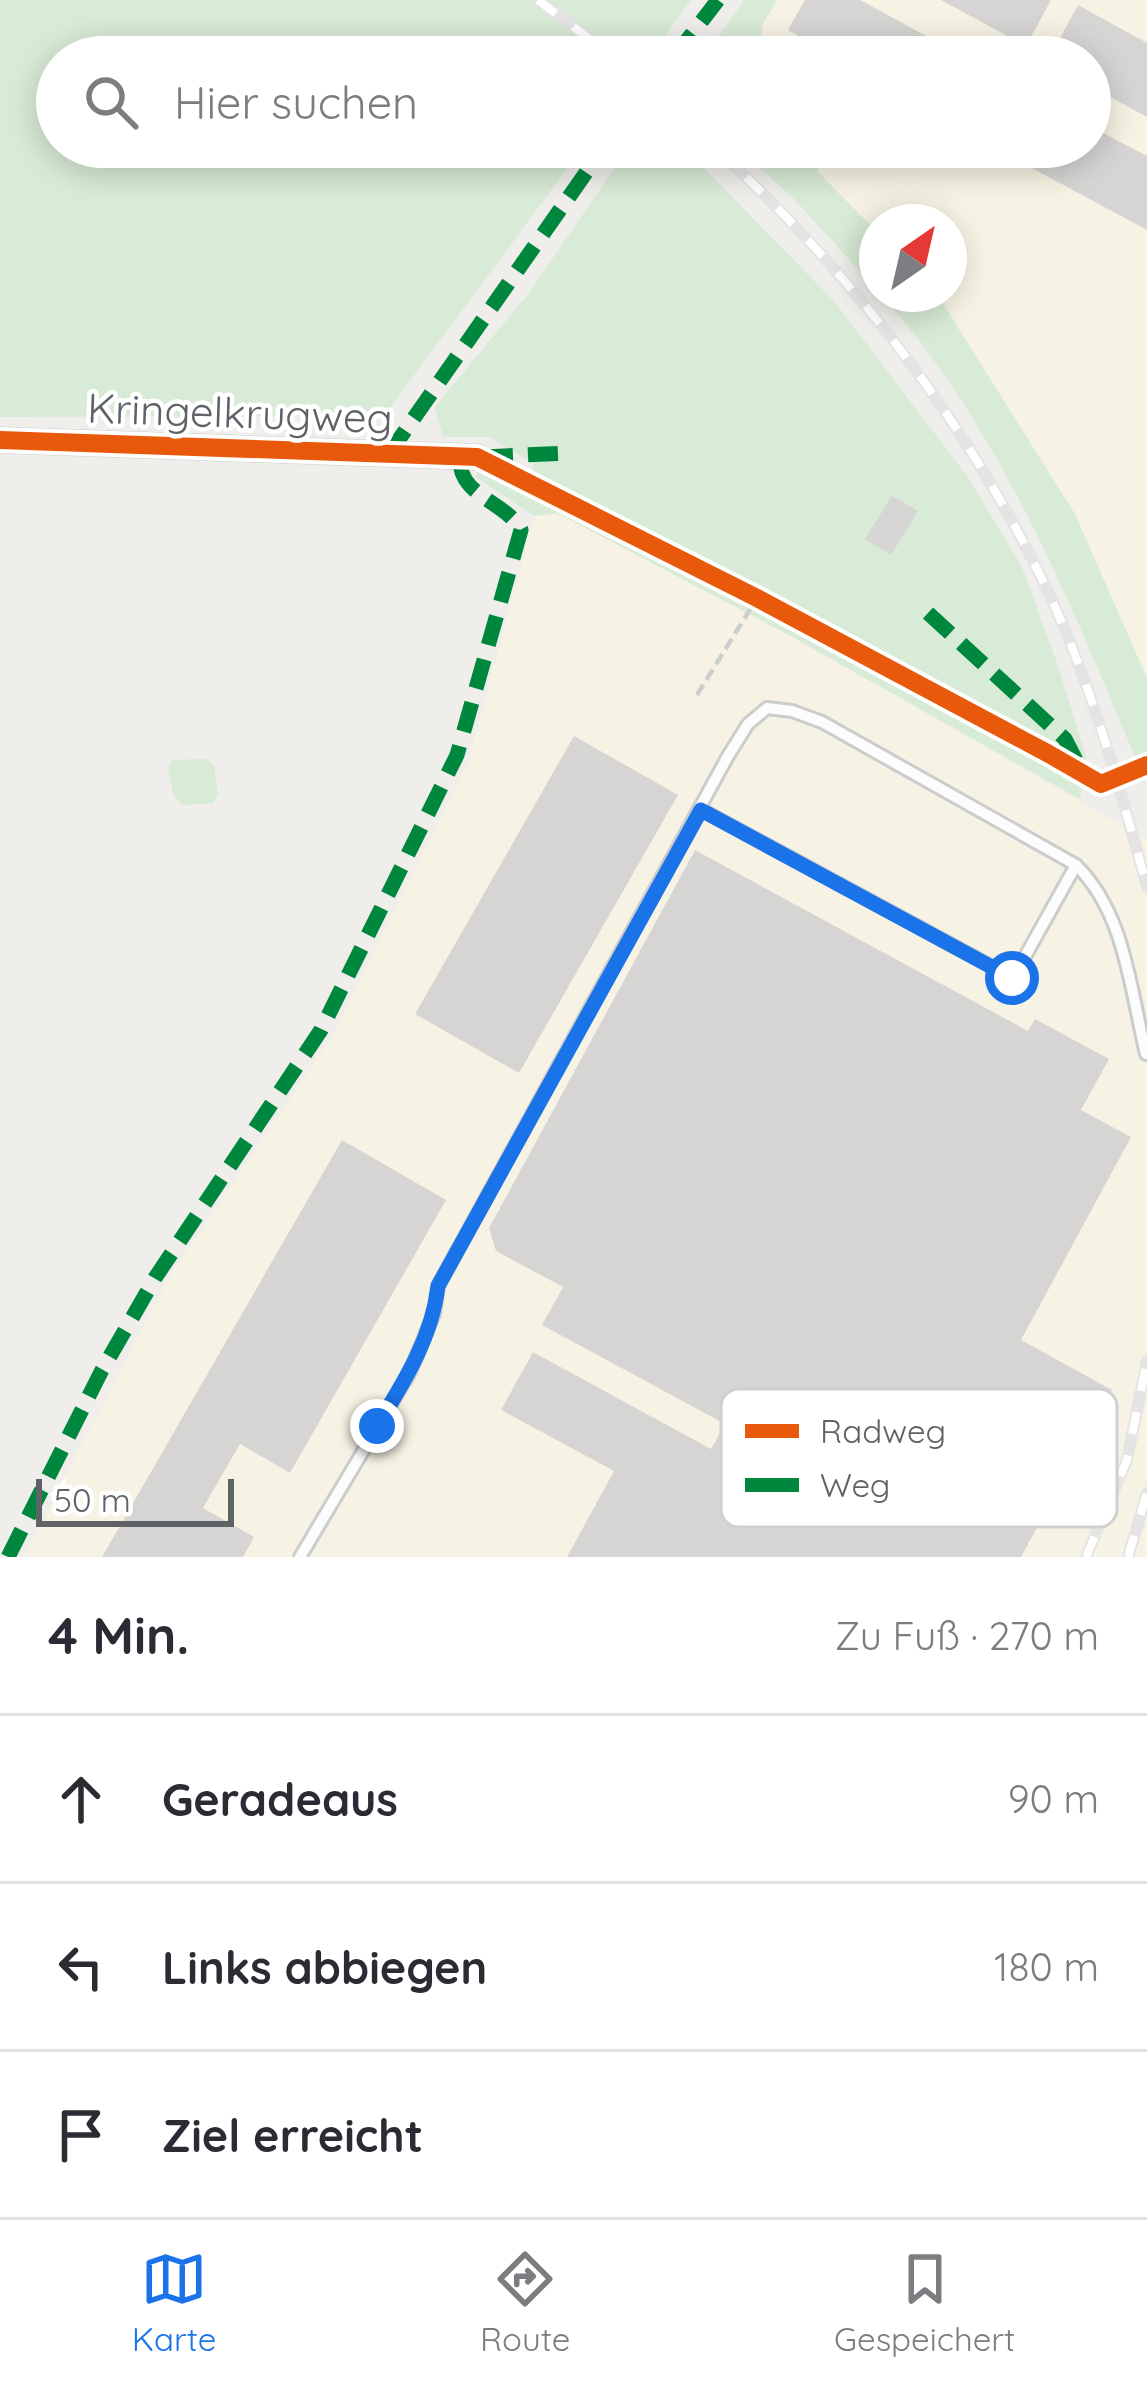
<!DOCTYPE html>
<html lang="de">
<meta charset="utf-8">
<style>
:root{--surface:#fff;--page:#f7f7f7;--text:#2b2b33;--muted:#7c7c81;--line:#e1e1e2;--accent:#1a73e8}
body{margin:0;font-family:Quicksand,sans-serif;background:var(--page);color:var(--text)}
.compass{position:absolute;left:859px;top:204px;width:108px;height:108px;border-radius:50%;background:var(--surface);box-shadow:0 6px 30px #0003;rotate:34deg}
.scale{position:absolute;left:36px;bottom:30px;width:198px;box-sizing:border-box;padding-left:12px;border:6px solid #5f6368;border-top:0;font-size:33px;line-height:42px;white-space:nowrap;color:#5f6368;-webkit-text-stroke:9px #fff;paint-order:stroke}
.stop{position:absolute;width:36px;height:36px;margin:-27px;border:9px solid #1a73e8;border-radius:50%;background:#fff}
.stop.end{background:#1a73e8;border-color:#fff;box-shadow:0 3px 12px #0008}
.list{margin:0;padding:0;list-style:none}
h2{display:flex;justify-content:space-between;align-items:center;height:156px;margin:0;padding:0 48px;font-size:51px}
h2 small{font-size:39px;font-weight:400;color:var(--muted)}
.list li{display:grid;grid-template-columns:78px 1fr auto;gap:36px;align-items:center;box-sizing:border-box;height:168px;padding:0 48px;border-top:3px solid var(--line)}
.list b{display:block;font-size:45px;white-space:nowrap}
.list em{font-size:39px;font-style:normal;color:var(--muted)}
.icon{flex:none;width:66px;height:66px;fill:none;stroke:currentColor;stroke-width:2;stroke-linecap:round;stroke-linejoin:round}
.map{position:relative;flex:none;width:1147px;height:1557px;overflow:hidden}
.search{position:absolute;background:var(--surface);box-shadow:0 6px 30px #0003;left:36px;right:36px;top:36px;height:132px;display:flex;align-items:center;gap:30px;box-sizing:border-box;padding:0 42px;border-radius:66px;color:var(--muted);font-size:45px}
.sheet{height:660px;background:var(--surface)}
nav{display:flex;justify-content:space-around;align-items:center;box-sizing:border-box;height:168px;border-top:3px solid var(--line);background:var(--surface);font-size:33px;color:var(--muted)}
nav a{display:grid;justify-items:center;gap:6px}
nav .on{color:var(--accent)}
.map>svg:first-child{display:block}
.commercial{fill:#f7f3e4}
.green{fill:#d8ebd6}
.building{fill:#d6d5d3}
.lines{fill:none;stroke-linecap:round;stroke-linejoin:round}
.service-casing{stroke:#cbcccc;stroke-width:16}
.minor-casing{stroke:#cbcccc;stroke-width:27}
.path{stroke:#cacfcc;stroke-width:4.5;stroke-dasharray:12 6;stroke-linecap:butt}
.service{stroke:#fdfcfc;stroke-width:10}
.minor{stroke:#fdfcfc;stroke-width:21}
.rail-casing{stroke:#e4e4e4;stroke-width:12}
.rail{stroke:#fff;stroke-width:8;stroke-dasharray:22;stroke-linecap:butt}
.quiet{stroke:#00873e;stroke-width:15;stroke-dasharray:30 15;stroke-linecap:butt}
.cycleway-casing{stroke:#fff;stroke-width:26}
.cycleway{stroke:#e8590c;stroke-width:18}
.route{stroke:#1a73e8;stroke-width:15}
.labels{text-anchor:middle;stroke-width:9;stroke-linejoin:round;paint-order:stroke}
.street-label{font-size:42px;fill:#5f6368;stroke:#fff}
.key{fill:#fff;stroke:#cfd0d2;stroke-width:3}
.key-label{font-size:33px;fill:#5f6368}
</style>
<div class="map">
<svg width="1147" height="1557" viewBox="0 0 1147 1557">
<rect width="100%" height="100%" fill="#efeeea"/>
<g class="commercial">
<path d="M 777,0 L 1147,0 L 1147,678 L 1075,514 L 937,294 L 949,294 L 949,222 L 877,222 L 877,232 L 791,147 L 1090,147 L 1090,57 L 757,57 L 763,24 Z"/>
<path d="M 557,513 L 787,634 L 1147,840 L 1147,1557 L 24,1557 L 167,1281 L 332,1037 L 469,760 L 534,516 Z"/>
</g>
<g class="green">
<path d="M 0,0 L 691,0 L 649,57 L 57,57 L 57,147 L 583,147 L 384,416 L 0,417 Z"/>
<path d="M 744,0 L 777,0 L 763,24 L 757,57 L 705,57 Z"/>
<path d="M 629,147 L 683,147 L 833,300 L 968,477 L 1022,567 L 1057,663 L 1086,756 L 1080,799 L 787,634 L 557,513 L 534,516 L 476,477 L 479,465 L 496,472 L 532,478 L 533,463 L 489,437 L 443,437 L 435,407 L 529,293 Z"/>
<path d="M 736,147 L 831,147 L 817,171 L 877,232 L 877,290 L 793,198 Z"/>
<path d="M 880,294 L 937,294 L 1075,514 L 1147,678 L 1147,757 L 1136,759 C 1069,600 998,423 880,294 Z"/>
<path d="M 206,759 L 214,765 L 218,795 L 213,803 L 183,805 L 174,796 L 168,769 L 173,760 Z"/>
</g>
<g class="building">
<path d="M 805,0 L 860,0 L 965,57 L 837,57 L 788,30 Z"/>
<path d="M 941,0 L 1051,0 L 1026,46 Z"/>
<path d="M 1078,5 L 1147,43 L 1147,117 L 1090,86 L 1090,57 L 1050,57 Z"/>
<path d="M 1090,126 L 1147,156 L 1147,230 L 993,147 L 1090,147 Z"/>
<path d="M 892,496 L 918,511 L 891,555 L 865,539 Z"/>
<path d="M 574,736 L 678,795 L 519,1073 L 415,1014 Z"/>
<path d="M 695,850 L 1028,1031 L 1035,1019 L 1109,1059 L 1081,1110 L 1131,1137 L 1021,1340 L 1112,1390 L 1021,1557 L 567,1557 L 614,1471 L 501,1410 L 533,1352 L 711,1449 L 725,1424 L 542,1325 L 563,1287 L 496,1251 L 489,1228 Z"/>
<path d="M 342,1140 L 446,1200 L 290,1473 L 240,1444 L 203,1508 L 254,1537 L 243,1557 L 102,1557 Z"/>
</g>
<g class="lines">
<defs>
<g id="service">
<path d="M 702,810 L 1013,978 L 1076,865"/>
<path d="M 300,1557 L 409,1374 L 434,1314 L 438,1286 L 728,756 L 748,724 L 767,708 L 792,711 L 822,722 L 1076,865 C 1125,913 1130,988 1146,1054"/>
</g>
<path id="minor" d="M 0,440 L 477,457"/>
</defs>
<use href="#service" class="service-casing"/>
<use href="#minor" class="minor-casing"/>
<path class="path" d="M 697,695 L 757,598"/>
<use href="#service" class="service"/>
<use href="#minor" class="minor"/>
<defs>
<g id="rail">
<path d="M 538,0 L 613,57"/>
<path d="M 714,147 C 851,272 963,416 1044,583 C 1090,679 1119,785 1147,887"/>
<path d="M 1086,1557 L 1127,1460 L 1147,1361"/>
<path d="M 1128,1557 L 1147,1493"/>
</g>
</defs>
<use href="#rail" class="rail-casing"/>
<use href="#rail" class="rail"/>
<g class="quiet">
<path d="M 674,57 L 718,0"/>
<path d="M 388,455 L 604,147"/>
<path d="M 483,457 L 567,453"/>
<path d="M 928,613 L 1065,739 L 1080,768"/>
<path d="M 8,1557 L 102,1370 L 155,1278 L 321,1030 L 457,755 L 521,530 C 504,499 457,497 460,456"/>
</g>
<defs>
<path id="cycleway" d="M 0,440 L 477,457 L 757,598 L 1049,754 L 1101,784 L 1147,765"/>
</defs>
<use href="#cycleway" class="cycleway-casing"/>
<use href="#cycleway" class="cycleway"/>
</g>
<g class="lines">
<path class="route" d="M 377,1426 C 404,1382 432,1338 438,1286 L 701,810 L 1012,978"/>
</g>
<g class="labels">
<g class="street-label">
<text transform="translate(240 413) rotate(2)" y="15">Kringelkrugweg</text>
</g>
</g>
<rect x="721" y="1389" width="396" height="138" rx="18" class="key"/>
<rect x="745" y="1424" width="54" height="14" fill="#e8590c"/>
<rect x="745" y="1478" width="54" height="14" fill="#00873e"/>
<g class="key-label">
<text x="820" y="1443">Radweg</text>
<text x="820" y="1497">Weg</text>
</g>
</svg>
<svg class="compass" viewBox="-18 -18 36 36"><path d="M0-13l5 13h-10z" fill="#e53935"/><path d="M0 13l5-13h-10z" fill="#7c7c81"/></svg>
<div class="scale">50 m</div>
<div class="stop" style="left:1012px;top:978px"></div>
<div class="stop end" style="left:377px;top:1426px"></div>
<div class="search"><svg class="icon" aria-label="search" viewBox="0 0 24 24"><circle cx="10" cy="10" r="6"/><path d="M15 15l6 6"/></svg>Hier suchen</div>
</div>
<section class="sheet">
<h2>4 Min.<small>Zu Fuß · 270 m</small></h2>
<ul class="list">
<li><svg class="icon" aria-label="ahead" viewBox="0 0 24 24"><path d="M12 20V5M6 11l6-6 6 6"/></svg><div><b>Geradeaus</b></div><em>90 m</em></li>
<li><svg class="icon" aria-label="left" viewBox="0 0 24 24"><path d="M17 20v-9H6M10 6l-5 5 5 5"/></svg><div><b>Links abbiegen</b></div><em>180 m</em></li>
<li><svg class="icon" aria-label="arrive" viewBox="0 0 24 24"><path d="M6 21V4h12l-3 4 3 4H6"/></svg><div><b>Ziel erreicht</b></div></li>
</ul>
</section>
<nav>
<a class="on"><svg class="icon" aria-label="map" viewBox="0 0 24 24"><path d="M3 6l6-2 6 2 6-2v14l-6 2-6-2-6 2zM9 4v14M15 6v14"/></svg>Karte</a>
<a><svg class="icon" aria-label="directions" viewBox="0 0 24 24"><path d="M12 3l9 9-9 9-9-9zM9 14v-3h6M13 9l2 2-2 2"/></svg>Route</a>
<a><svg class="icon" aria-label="saved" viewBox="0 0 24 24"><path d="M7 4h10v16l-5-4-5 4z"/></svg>Gespeichert</a>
</nav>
